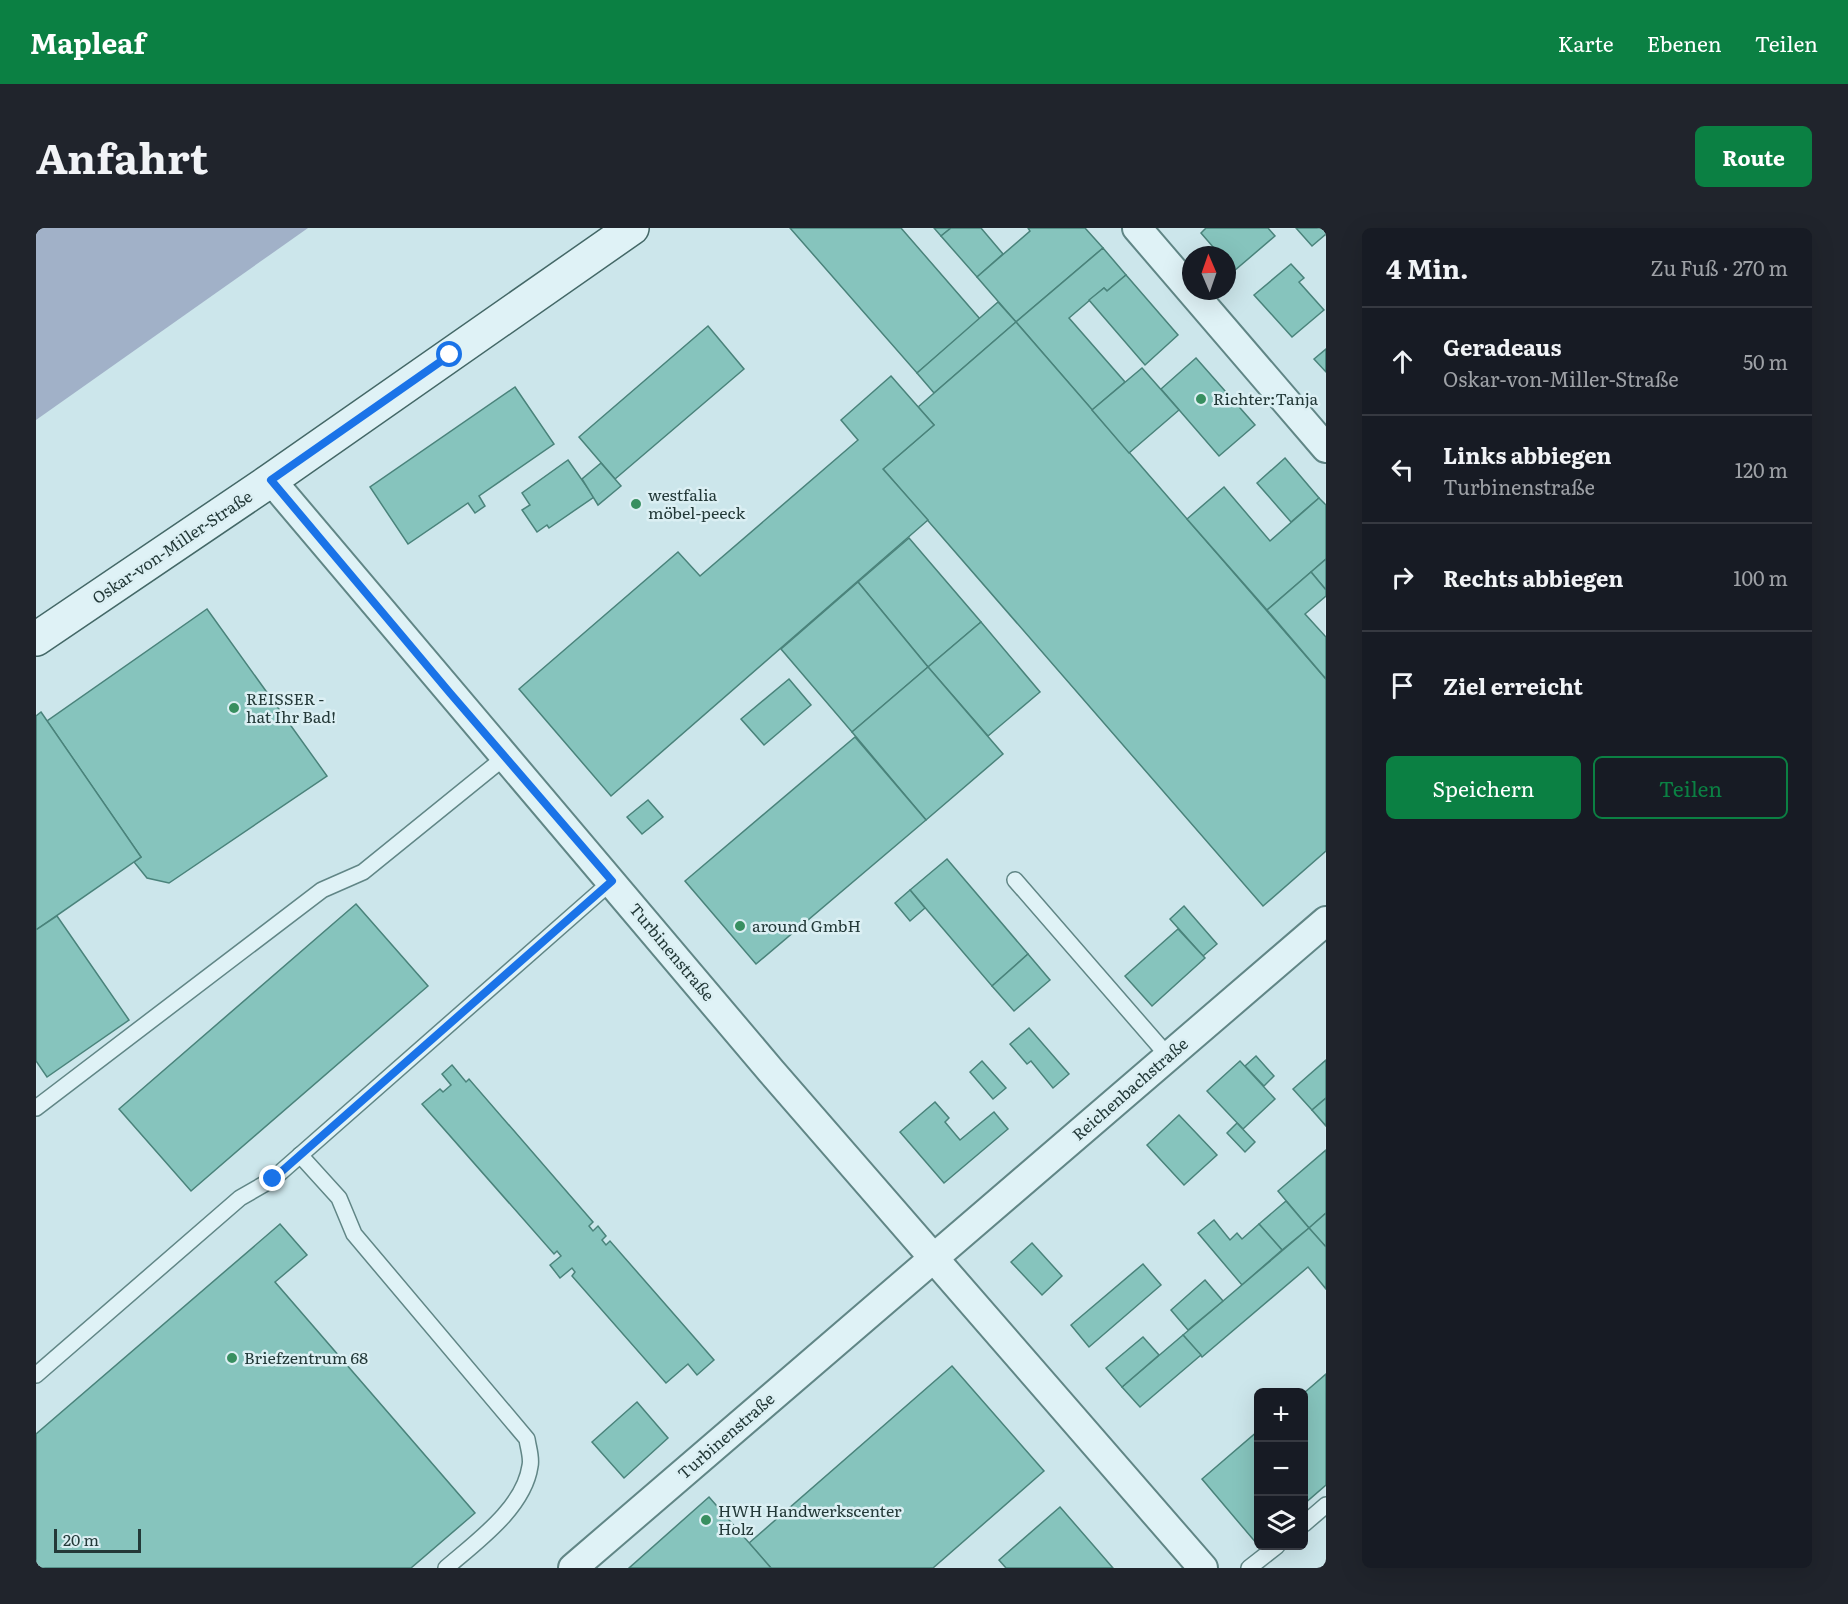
<!DOCTYPE html>
<html lang="de">
<meta charset="utf-8">
<style>
:root{--surface:#171b24;--page:#20242c;--text:#f1f3f6;--muted:#9ea1a6;--line:#363941;--accent:#0b8043}
body{margin:0;font-family:Literata,serif;background:var(--page);color:var(--text)}
.controls{position:absolute;right:18px;bottom:18px;display:grid;overflow:hidden;border-radius:9px;box-shadow:0 6px 24px #0002}
.controls button{width:54px;height:54px;display:grid;place-items:center;padding:0;border:0;border-bottom:2px solid var(--line);background:var(--surface);color:var(--text);font:30px sans-serif}
.compass{position:absolute;left:1146px;top:18px;width:54px;height:54px;border-radius:50%;background:var(--surface);box-shadow:0 6px 24px #0002;rotate:358deg}
.scale{position:absolute;left:18px;bottom:15px;width:87px;box-sizing:border-box;padding-left:6px;border:3px solid #233938;border-top:0;font-size:16px;line-height:21px;white-space:nowrap;color:#233938;-webkit-text-stroke:4px #dbeff3;paint-order:stroke}
.stop{position:absolute;width:18px;height:18px;margin:-14px;border:4px solid #1a73e8;border-radius:50%;background:#fff}
.stop.end{background:#1a73e8;border-color:#fff;box-shadow:0 2px 6px #0008}
.list{margin:0;padding:0;list-style:none}
h2{display:flex;justify-content:space-between;align-items:center;height:78px;margin:0;padding:0 24px;font-size:26px}
h2 small{font-size:20px;font-weight:400;color:var(--muted)}
.list li{display:grid;grid-template-columns:39px 1fr auto;gap:18px;align-items:center;box-sizing:border-box;height:108px;padding:0 24px;border-top:2px solid var(--line)}
.list b{display:block;font-size:22px;white-space:nowrap}
.list p{margin:0;font-size:20px;white-space:nowrap;color:var(--muted)}
.list em{font-size:20px;font-style:normal;color:var(--muted)}
.actions{display:flex;gap:12px;padding:18px 24px}
.actions a{flex:1;padding:14px 0;border:2px solid var(--accent);border-radius:9px;text-align:center;font-size:21px;color:var(--accent)}
.actions .main{background:var(--accent);color:#fff}
.icon{flex:none;width:33px;height:33px;fill:none;stroke:currentColor;stroke-width:2;stroke-linecap:round;stroke-linejoin:round}
.map{position:relative;flex:none;width:1290px;height:1340px;overflow:hidden;border-radius:9px}
header{display:flex;align-items:center;gap:36px;box-sizing:border-box;height:84px;padding:0 30px;background:var(--accent);color:#fff}
header strong{font-size:28px}
nav{display:flex;gap:33px;margin-inline-start:auto;font-size:21px}
.intro{display:flex;align-items:center;justify-content:space-between;box-sizing:border-box;height:144px;padding:0 36px}
h1{margin:0;font-size:42px}
.button{padding:15px 27px;border-radius:9px;background:var(--accent);color:#fff;font-size:21px;font-weight:700}
main{display:flex;gap:36px;padding:0 36px}
aside{flex:1;background:var(--surface);border-radius:9px;box-shadow:0 6px 24px #0002}
.map>svg:first-child{display:block}
.green{fill:#a1b1c8}
.building{fill:#86c4bd;stroke:#4a837b;stroke-width:1.5}
.lines{fill:none;stroke-linecap:round;stroke-linejoin:round}
.lane-casing{stroke:#618686;stroke-width:18}
.street-casing{stroke:#618686;stroke-width:32}
.secondary-casing{stroke:#446867;stroke-width:36}
.lane{stroke:#dff2f6;stroke-width:15}
.street{stroke:#dff2f6;stroke-width:28}
.secondary{stroke:#dff2f6;stroke-width:33}
.route{stroke:#1a73e8;stroke-width:8}
.poi-dot{fill:#388f60;stroke:#dbeff3;stroke-width:2}
.labels{text-anchor:middle;stroke-width:5;stroke-linejoin:round;paint-order:stroke}
.poi-label{font-size:16px;fill:#233938;stroke:#dbeff3;text-anchor:start}
.street-label{font-size:16px;fill:#233938;stroke:#dbeff3}
</style>
<header>
<strong>Mapleaf</strong>
<nav><a>Karte</a><a>Ebenen</a><a>Teilen</a></nav>
</header>
<div class="intro"><h1>Anfahrt</h1><a class="button">Route</a></div>
<main>
<div class="map">
<svg width="1290" height="1340" viewBox="0 0 1290 1340">
<rect width="100%" height="100%" fill="#cce6eb"/>
<path class="green" d="M 0,0 L 272,0 L 0,192 Z"/>
<g class="building">
<path d="M 754,0 L 865,0 L 944,91 L 881,145 Z"/>
<path d="M 898,0 L 915,0 L 905,8 Z"/>
<path d="M 915,0 L 945,0 L 967,26 L 941,49 L 905,8 Z"/>
<path d="M 992,0 L 1049,0 L 1067,20 L 980,94 L 941,49 L 994,3 Z"/>
<path d="M 1170,0 L 1232,0 L 1239,8 L 1198,43 L 1191,35 L 1191,27 L 1184,27 L 1165,5 Z"/>
<path d="M 1260,0 L 1290,0 L 1290,6 L 1276,18 Z"/>
<path d="M 1067,20 L 1090,47 L 1071,63 L 1068,60 L 1033,90 L 1089,154 L 1056,182 L 980,94 Z"/>
<path d="M 1255,36 L 1268,50 L 1263,54 L 1288,82 L 1256,109 L 1218,67 Z"/>
<path d="M 1090,47 L 1142,107 L 1109,137 L 1053,72 L 1068,60 L 1071,63 Z"/>
<path d="M 962,74 L 980,94 L 898,165 L 881,145 Z"/>
<path d="M 980,94 L 1290,451 L 1290,623 L 1227,678 L 847,241 L 898,197 L 882,179 Z"/>
<path d="M 672,98 L 708,141 L 579,251 L 543,209 Z"/>
<path d="M 1290,121 L 1290,144 L 1278,131 Z"/>
<path d="M 1160,130 L 1219,197 L 1183,228 L 1125,161 Z"/>
<path d="M 1106,140 L 1143,182 L 1093,225 L 1056,182 Z"/>
<path d="M 855,148 L 898,197 L 847,241 L 892,292 L 575,568 L 483,461 L 642,324 L 664,348 L 822,212 L 805,192 Z"/>
<path d="M 479,159 L 518,216 L 443,268 L 449,278 L 439,285 L 432,275 L 372,316 L 334,259 Z"/>
<path d="M 1249,230 L 1283,270 L 1255,294 L 1221,255 Z"/>
<path d="M 532,232 L 558,269 L 513,300 L 511,297 L 501,304 L 486,282 L 494,277 L 486,265 Z"/>
<path d="M 565,235 L 585,258 L 562,277 L 546,251 Z"/>
<path d="M 1188,259 L 1234,313 L 1283,270 L 1290,277 L 1290,331 L 1231,382 L 1151,291 Z"/>
<path d="M 873,310 L 945,394 L 892,439 L 822,354 Z"/>
<path d="M 1290,331 L 1290,362 L 1275,344 Z"/>
<path d="M 1275,344 L 1290,362 L 1290,368 L 1269,386 L 1290,409 L 1290,451 L 1231,382 Z"/>
<path d="M 822,354 L 892,439 L 816,504 L 745,421 Z"/>
<path d="M 171,381 L 291,548 L 133,655 L 111,650 L 98,634 L 105,629 L 11,493 Z"/>
<path d="M 945,394 L 1004,464 L 952,508 L 892,439 Z"/>
<path d="M 892,439 L 967,526 L 890,592 L 816,504 Z"/>
<path d="M 753,451 L 775,477 L 728,517 L 705,491 Z"/>
<path d="M 5,484 L 105,629 L 0,702 L 0,488 Z"/>
<path d="M 819,509 L 890,592 L 720,736 L 649,653 Z"/>
<path d="M 612,572 L 627,589 L 606,606 L 591,589 Z"/>
<path d="M 911,631 L 992,726 L 956,758 L 874,662 Z"/>
<path d="M 874,662 L 889,680 L 874,693 L 859,675 Z"/>
<path d="M 320,676 L 392,758 L 155,963 L 83,881 Z"/>
<path d="M 1148,678 L 1181,716 L 1167,728 L 1134,691 Z"/>
<path d="M 21,688 L 93,792 L 11,849 L 0,833 L 0,702 Z"/>
<path d="M 1142,701 L 1169,730 L 1116,778 L 1089,748 Z"/>
<path d="M 992,726 L 1014,752 L 978,783 L 956,758 Z"/>
<path d="M 993,800 L 1033,846 L 1017,860 L 995,833 L 991,836 L 974,816 Z"/>
<path d="M 1220,828 L 1238,848 L 1228,858 L 1209,838 Z"/>
<path d="M 1290,832 L 1290,870 L 1276,882 L 1257,861 Z"/>
<path d="M 946,833 L 970,860 L 957,871 L 934,844 Z"/>
<path d="M 1204,833 L 1239,871 L 1207,901 L 1171,863 Z"/>
<path d="M 416,837 L 430,854 L 433,851 L 557,994 L 553,998 L 557,1003 L 562,998 L 570,1008 L 566,1012 L 570,1017 L 574,1013 L 678,1132 L 661,1147 L 652,1136 L 630,1155 L 536,1048 L 539,1044 L 536,1040 L 524,1050 L 514,1037 L 525,1028 L 521,1023 L 518,1026 L 386,876 L 404,861 L 407,864 L 415,857 L 406,846 Z"/>
<path d="M 1290,870 L 1290,898 L 1276,882 Z"/>
<path d="M 899,874 L 913,890 L 909,894 L 924,912 L 958,884 L 972,901 L 908,955 L 864,904 Z"/>
<path d="M 1143,887 L 1181,927 L 1148,957 L 1111,917 Z"/>
<path d="M 1201,895 L 1219,914 L 1209,924 L 1191,905 Z"/>
<path d="M 1290,922 L 1290,985 L 1273,1000 L 1242,963 Z"/>
<path d="M 1250,973 L 1273,1000 L 1246,1022 L 1223,996 Z"/>
<path d="M 1290,985 L 1290,1019 L 1273,1000 Z"/>
<path d="M 1178,992 L 1194,1012 L 1201,1005 L 1206,1011 L 1223,996 L 1246,1022 L 1206,1057 L 1162,1005 Z"/>
<path d="M 244,996 L 271,1027 L 239,1054 L 439,1285 L 375,1340 L 0,1340 L 0,1206 Z"/>
<path d="M 1273,1000 L 1290,1019 L 1290,1061 L 1272,1039 L 1166,1129 L 1147,1107 Z"/>
<path d="M 996,1015 L 1026,1048 L 1006,1067 L 975,1034 Z"/>
<path d="M 1107,1036 L 1125,1057 L 1053,1119 L 1035,1097 Z"/>
<path d="M 1169,1052 L 1187,1073 L 1152,1102 L 1135,1082 Z"/>
<path d="M 1147,1107 L 1165,1127 L 1104,1179 L 1086,1159 Z"/>
<path d="M 1107,1109 L 1123,1127 L 1086,1159 L 1070,1140 Z"/>
<path d="M 916,1138 L 1008,1243 L 897,1340 L 735,1340 L 713,1315 Z"/>
<path d="M 1290,1146 L 1290,1257 L 1268,1276 L 1268,1165 Z"/>
<path d="M 601,1174 L 632,1210 L 588,1250 L 556,1214 Z"/>
<path d="M 1222,1203 L 1222,1315 L 1221,1316 L 1166,1251 Z"/>
<path d="M 673,1269 L 735,1340 L 593,1340 Z"/>
<path d="M 1024,1279 L 1077,1340 L 970,1340 L 963,1332 Z"/>
</g>
<g class="lines">
<defs>
<g id="lane">
<path d="M 979,652 L 1132,828"/>
<path d="M 0,880 L 286,662 L 327,644 L 469,529"/>
<path d="M 264,927 L 303,970 L 318,1006 L 491,1211 C 492,1219 496,1230 494,1238 C 488,1280 440,1314 410,1340"/>
<path d="M 0,1147 L 204,970 L 237,951 L 576,653"/>
<path d="M 1268,1296 L 1290,1277"/>
<path d="M 1213,1340 L 1241,1318"/>
</g>
<g id="street">
<path d="M 1101,0 L 1290,220"/>
<path d="M 235,252 L 735,843 L 1167,1340"/>
<path d="M 537,1340 L 1290,693"/>
</g>
<path id="secondary" d="M 0,411 L 235,252 L 596,0"/>
</defs>
<use href="#lane" class="lane-casing"/>
<use href="#street" class="street-casing"/>
<use href="#secondary" class="secondary-casing"/>
<use href="#lane" class="lane"/>
<use href="#street" class="street"/>
<use href="#secondary" class="secondary"/>
</g>
<g class="lines">
<path class="route" d="M 237,951 L 576,653 L 414,465 L 235,252 L 414,127"/>
</g>
<g class="poi-dot">
<circle cx="1165" cy="171" r="6"/>
<circle cx="600" cy="276" r="6"/>
<circle cx="198" cy="480" r="6"/>
<circle cx="704" cy="698" r="6"/>
<circle cx="196" cy="1130" r="6"/>
<circle cx="670" cy="1292" r="6"/>
</g>
<g class="labels">
<g class="poi-label">
<text x="1177" y="177">Richter:Tanja</text>
<text x="612" y="273">westfalia<tspan x="612" dy="18">möbel-peeck</tspan></text>
<text x="210" y="477">REISSER -<tspan x="210" dy="18">hat Ihr Bad!</tspan></text>
<text x="716" y="704">around GmbH</text>
<text x="208" y="1136">Briefzentrum 68</text>
<text x="682" y="1289">HWH Handwerkscenter<tspan x="682" dy="18">Holz</tspan></text>
</g>
<g class="street-label">
<text transform="translate(136 319) rotate(-34)" y="6">Oskar-von-Miller-Straße</text>
<text transform="translate(636 724) rotate(50)" y="6">Turbinenstraße</text>
<text transform="translate(1094 861) rotate(-41)" y="6">Reichenbachstraße</text>
<text transform="translate(690 1208) rotate(-41)" y="6">Turbinenstraße</text>
</g>
</g>
</svg>
<div class="controls">
<button>+</button>
<button>−</button>
<button><svg class="icon" aria-label="layers" viewBox="0 0 24 24"><path d="M12 4l9 5-9 5-9-5zM3 14l9 5 9-5"/></svg></button>
</div>
<svg class="compass" viewBox="-18 -18 36 36"><path d="M0-13l5 13h-10z" fill="#e53935"/><path d="M0 13l5-13h-10z" fill="#9ea1a6"/></svg>
<div class="scale">20 m</div>
<div class="stop" style="left:414px;top:127px"></div>
<div class="stop end" style="left:237px;top:951px"></div>
</div>
<aside>
<h2>4 Min.<small>Zu Fuß · 270 m</small></h2>
<ul class="list">
<li><svg class="icon" aria-label="ahead" viewBox="0 0 24 24"><path d="M12 20V5M6 11l6-6 6 6"/></svg><div><b>Geradeaus</b><p>Oskar-von-Miller-Straße</p></div><em>50 m</em></li>
<li><svg class="icon" aria-label="left" viewBox="0 0 24 24"><path d="M17 20v-9H6M10 6l-5 5 5 5"/></svg><div><b>Links abbiegen</b><p>Turbinenstraße</p></div><em>120 m</em></li>
<li><svg class="icon" aria-label="right" viewBox="0 0 24 24"><path d="M7 20v-9h11M14 6l5 5-5 5"/></svg><div><b>Rechts abbiegen</b></div><em>100 m</em></li>
<li><svg class="icon" aria-label="arrive" viewBox="0 0 24 24"><path d="M6 21V4h12l-3 4 3 4H6"/></svg><div><b>Ziel erreicht</b></div></li>
</ul>
<div class="actions"><a class="main">Speichern</a><a>Teilen</a></div>
</aside>
</main>
